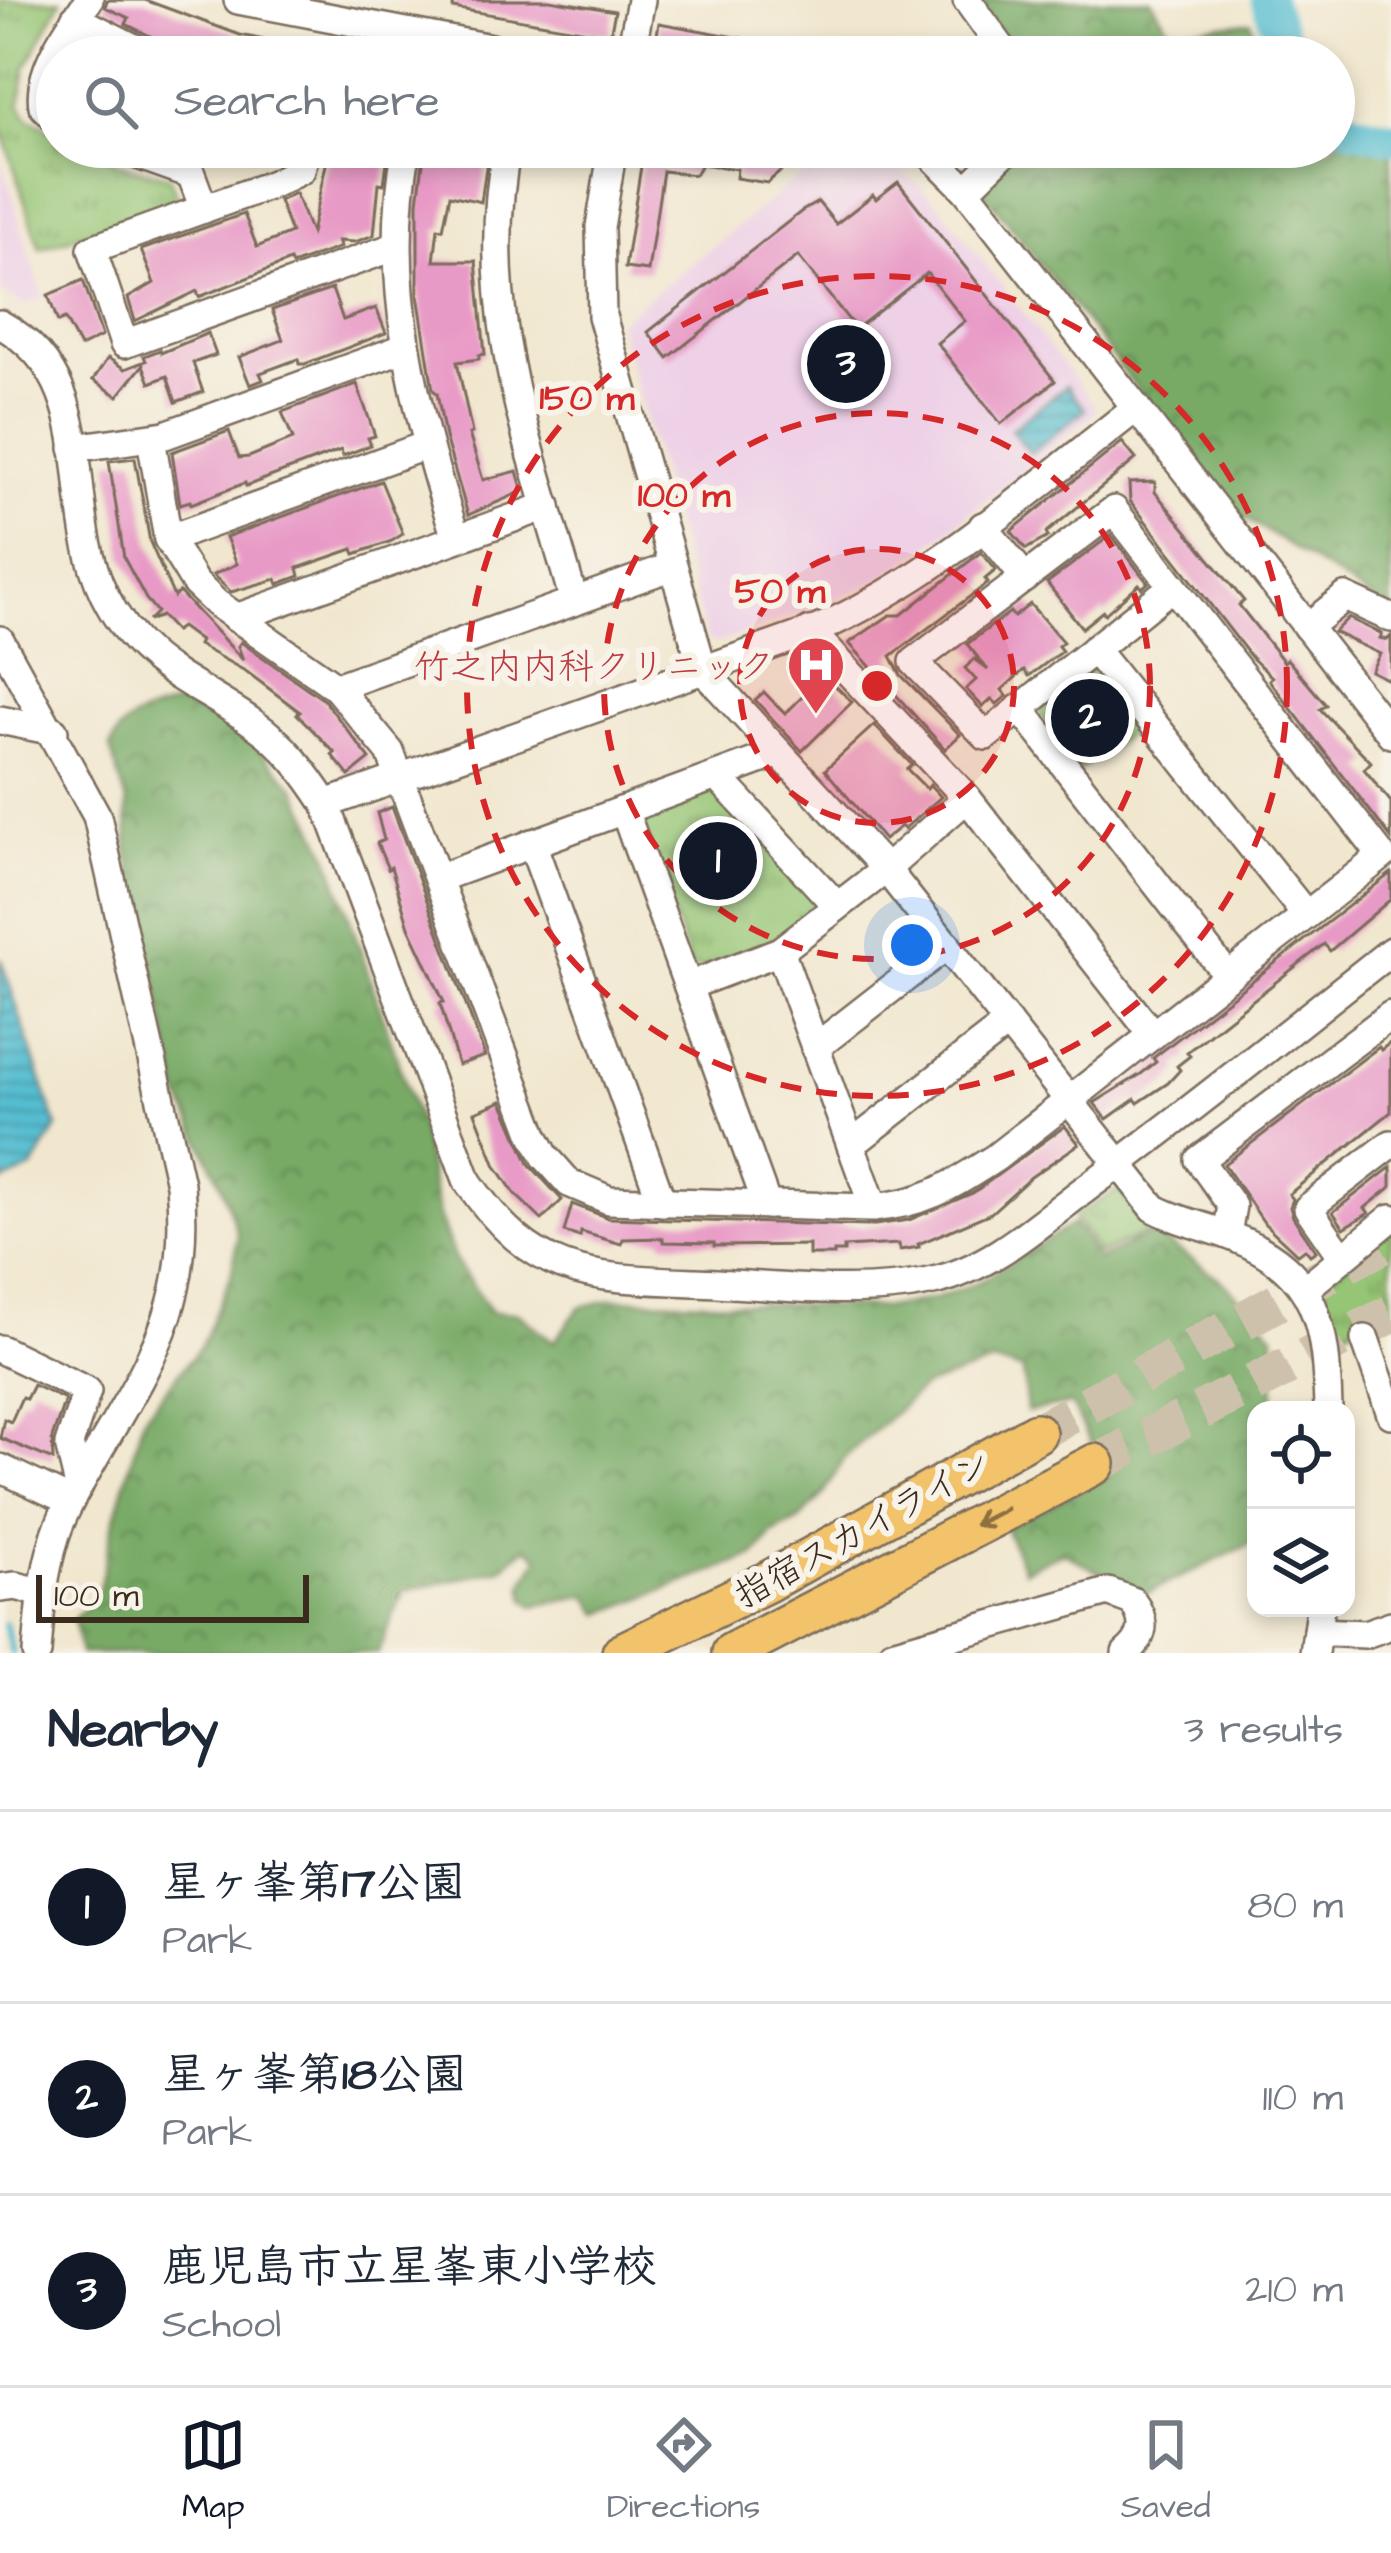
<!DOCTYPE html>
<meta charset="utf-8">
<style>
:root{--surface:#fff;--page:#f6f6f7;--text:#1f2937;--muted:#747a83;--line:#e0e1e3;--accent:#111827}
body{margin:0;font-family:"Architects Daughter","Klee One",sans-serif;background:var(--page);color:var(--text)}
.controls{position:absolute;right:36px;bottom:36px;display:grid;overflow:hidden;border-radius:24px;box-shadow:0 6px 18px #0003}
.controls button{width:108px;height:108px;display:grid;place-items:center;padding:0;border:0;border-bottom:3px solid var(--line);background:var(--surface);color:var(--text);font:60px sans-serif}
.scale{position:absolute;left:36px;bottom:30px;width:273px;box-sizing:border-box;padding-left:12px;border:6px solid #3b2a1e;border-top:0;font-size:33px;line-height:42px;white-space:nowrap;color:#3b2a1e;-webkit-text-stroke:9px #f7f3e8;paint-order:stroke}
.you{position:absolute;left:912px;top:945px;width:42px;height:42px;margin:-30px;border:9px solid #fff;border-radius:50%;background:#1a73e8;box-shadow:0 0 0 18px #1a73e833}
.badge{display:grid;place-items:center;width:78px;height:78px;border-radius:50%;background:var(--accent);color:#fff;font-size:39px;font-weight:700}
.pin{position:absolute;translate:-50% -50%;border:6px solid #fff;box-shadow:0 3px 12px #0006}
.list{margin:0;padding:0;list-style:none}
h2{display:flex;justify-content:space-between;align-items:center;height:156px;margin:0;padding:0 48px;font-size:51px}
h2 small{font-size:39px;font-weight:400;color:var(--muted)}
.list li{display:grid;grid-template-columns:78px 1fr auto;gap:36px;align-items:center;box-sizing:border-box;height:192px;padding:0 48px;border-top:3px solid var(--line)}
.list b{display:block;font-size:45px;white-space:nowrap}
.list p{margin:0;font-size:39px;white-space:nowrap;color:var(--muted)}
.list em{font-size:39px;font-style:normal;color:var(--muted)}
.icon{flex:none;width:66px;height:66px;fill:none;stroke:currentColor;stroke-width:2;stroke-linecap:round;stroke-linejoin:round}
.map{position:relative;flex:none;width:1391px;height:1653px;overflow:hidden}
.search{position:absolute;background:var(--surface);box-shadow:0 6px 18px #0003;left:36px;right:36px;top:36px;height:132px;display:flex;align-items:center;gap:30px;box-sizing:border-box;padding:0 42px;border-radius:66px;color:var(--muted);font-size:45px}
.sheet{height:732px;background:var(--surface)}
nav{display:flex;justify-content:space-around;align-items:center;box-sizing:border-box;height:168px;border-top:3px solid var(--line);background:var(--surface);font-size:33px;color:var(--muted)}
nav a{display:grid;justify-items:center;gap:6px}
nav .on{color:var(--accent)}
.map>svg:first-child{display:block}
.built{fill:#eed0e7}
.forest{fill:url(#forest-crowns);stroke:#5a6a42;stroke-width:3}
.park{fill:url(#park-tufts);stroke:#687849;stroke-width:3}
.water{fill:url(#water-rules);stroke:#487477;stroke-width:3}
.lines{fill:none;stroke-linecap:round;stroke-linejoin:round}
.stream{stroke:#54bdd0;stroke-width:6}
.river{stroke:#54bdd0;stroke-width:33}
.building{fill:#e89ac6}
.highway-tunnel{stroke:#cdc1ac;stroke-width:39;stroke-dasharray:39 20;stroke-linecap:butt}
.minor-casing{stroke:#7b6c5c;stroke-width:32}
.highway-casing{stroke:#7b6c5c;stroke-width:44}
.minor{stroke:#fff;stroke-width:27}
.highway{stroke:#f2c36a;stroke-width:39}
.oneway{stroke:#8d6f40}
.ring{fill:none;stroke:#d62828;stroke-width:6;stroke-dasharray:21 15}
.labels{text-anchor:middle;stroke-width:12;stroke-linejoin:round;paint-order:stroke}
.health-label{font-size:36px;fill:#be3a42;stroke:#f7f3e8;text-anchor:end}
.street-label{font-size:36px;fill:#3b2a1e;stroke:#f7f3e8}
.centre{fill:#d62828;stroke:#f7f3e8;stroke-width:6}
.ring-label{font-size:36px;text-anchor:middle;font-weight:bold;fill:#d62828;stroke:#f7f3e8;stroke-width:12;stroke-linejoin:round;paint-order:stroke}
</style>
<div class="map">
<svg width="1391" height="1653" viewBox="0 0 1391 1653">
<defs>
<pattern id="forest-crowns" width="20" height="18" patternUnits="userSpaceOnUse" patternTransform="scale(3)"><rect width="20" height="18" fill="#78aa66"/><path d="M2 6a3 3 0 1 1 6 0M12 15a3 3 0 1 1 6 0" fill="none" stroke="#648b53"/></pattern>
<pattern id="park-tufts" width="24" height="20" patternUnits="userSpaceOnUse" patternTransform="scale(3)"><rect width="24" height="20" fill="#95c574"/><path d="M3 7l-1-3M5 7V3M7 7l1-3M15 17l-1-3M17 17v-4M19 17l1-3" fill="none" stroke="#7ba05f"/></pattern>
<pattern id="water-rules" width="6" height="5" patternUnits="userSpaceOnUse" patternTransform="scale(3)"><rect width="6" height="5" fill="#54bdd0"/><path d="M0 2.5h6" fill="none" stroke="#479aa8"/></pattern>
</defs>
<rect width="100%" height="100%" fill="#f7f3e8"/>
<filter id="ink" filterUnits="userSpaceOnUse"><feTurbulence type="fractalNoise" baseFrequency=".00833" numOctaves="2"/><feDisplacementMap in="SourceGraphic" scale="24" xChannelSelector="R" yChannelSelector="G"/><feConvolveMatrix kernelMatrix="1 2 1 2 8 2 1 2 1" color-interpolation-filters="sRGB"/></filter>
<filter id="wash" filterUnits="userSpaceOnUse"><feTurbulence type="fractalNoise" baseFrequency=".004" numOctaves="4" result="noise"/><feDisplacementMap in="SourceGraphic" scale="48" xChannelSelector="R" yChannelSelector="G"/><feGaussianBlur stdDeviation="2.7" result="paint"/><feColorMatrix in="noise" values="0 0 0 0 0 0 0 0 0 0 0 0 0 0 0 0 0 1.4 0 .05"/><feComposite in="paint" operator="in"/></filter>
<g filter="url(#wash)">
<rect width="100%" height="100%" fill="#f1e7cf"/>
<g class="built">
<path d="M 837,147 L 878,157 L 911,178 L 942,208 L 1095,406 L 1095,413 L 922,551 L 876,581 L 823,605 L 718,643 L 707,639 L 618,322 Z"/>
<path d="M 0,155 L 43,297 L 24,305 L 0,291 Z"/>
</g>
<g class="forest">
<path d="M 979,0 L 1151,0 L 1171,31 L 1251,22 L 1261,57 L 1014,57 Z"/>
<path d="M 1334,140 L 1391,150 L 1391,611 L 1231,509 L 981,188 L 1017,147 L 1334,147 Z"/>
<path d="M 177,704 L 216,719 L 252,743 L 295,787 L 328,854 L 420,1127 L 439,1216 L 455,1260 L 491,1312 L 518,1313 L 554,1342 L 580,1307 L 613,1299 L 887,1308 L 938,1298 L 983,1280 L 1074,1223 L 1098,1260 L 1154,1233 L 1225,1283 L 1274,1334 L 1274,1410 L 1256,1410 L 1256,1541 L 1141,1596 L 1063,1552 L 1024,1570 L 1005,1528 L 1108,1476 L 1071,1404 L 1027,1412 L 1023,1370 L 992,1363 L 923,1387 L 845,1457 L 823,1495 L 799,1520 L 773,1533 L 754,1556 L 600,1614 L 588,1595 L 533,1606 L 526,1599 L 523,1585 L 539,1557 L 527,1547 L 500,1569 L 403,1591 L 378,1653 L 80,1653 L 74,1619 L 98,1595 L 112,1529 L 143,1418 L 201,1346 L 231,1276 L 238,1235 L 222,1187 L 180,1096 L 128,852 L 127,802 L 110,748 C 124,716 145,714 177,704 Z"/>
</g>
<g class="park">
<path d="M 1,0 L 61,0 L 26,67 L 20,104 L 29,119 L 57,132 L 57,147 L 86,147 L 128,167 L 169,177 L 180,203 L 40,248 L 0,124 Z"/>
<path d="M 1088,664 L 1098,664 L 1144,722 L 1078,771 L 1036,708 Z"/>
<path d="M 709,792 L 718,793 L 820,899 L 819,909 L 775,942 L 698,969 L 691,966 L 640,823 L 642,816 Z"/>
<path d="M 1118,1190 L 1138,1215 L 1157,1228 L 1099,1254 L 1074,1216 Z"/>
<path d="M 1391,1227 L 1391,1309 L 1334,1335 L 1319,1287 Z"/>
</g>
<g class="water">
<path d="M 1066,386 L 1085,410 L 1030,453 L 1011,429 Z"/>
<path d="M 0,957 L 57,1127 L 32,1169 L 0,1183 Z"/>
</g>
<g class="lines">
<path class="stream" d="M 5,1624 L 12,1653"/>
<g class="river">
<path d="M 1267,0 L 1290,57"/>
<path d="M 1334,117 L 1352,128 L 1391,137"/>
</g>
</g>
<g id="blocks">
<g class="building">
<path d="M 107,0 L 145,0 L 240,35 L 315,50 L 315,57 L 205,57 L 206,54 L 173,43 L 170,52 L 160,41 L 126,24 L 129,18 L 105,7 Z"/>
<path d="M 454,0 L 550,0 L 615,11 L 610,35 L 453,8 Z"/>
<path d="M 659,23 L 802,49 L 801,57 L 718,57 L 655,46 Z"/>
<path d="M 360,147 L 389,147 L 384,184 L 379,183 L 374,235 L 355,242 L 338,241 L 341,247 L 292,265 L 290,261 L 199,297 L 197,291 L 135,321 L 128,298 L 154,283 L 141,250 L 244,214 L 257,247 L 291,233 L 279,201 L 295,193 L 311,233 L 329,151 L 358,156 Z"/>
<path d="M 425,147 L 489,147 L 481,202 L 450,195 L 443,229 L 438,228 L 434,261 L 476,261 L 485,354 L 479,355 L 479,359 L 457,362 L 472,433 L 469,434 L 483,480 L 517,471 L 523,491 L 468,515 L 445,437 L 437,393 L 433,390 L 418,295 L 418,202 Z"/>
<path d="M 644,147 L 789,147 L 786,167 L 767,183 L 736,178 L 737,169 L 701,164 L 695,175 L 663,171 L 648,271 L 625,268 Z"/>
<path d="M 898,182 L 1055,381 L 1001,424 L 937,343 L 965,321 L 927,273 L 856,329 L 798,256 L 668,358 L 648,332 L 802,211 L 818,202 L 836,224 L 873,195 L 876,199 Z"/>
<path d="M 83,280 L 102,336 L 80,347 L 65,319 L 58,322 L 48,295 Z"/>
<path d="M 332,289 L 343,320 L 376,308 L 386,333 L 305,364 L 299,364 L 298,359 L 260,373 L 263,380 L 250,385 L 239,357 L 283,340 L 272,310 Z"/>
<path d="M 208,333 L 216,355 L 193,363 L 203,392 L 176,402 L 167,376 L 150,383 L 143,365 L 118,396 L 93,380 L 108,358 L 125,369 L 146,361 L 144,356 L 160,350 L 161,353 Z"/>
<path d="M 357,384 L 375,436 L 368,438 L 371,445 L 343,456 L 341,450 L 246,486 L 245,483 L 191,504 L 190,501 L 180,504 L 172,452 L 229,431 L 239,458 L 249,457 L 293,439 L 282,412 Z"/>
<path d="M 1122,442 L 1136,459 L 1046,533 L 1048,537 L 1026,549 L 1011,531 Z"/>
<path d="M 135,458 L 150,542 L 174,597 L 179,592 L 243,660 L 238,646 L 241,642 L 324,700 L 370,759 L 349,776 L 332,755 L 335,753 L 297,714 L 300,712 L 247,672 L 198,645 L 200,641 L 181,627 L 175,631 L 161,616 L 148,621 L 157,612 L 146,599 L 124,558 L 109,461 Z"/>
<path d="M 381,481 L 403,534 L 392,541 L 355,554 L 353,549 L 298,568 L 300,576 L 278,584 L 276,579 L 231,592 L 213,575 L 237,564 L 226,537 Z"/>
<path d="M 1155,482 L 1155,492 L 1244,601 L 1239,605 L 1284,662 L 1287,659 L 1326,705 L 1320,709 L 1371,762 L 1364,769 L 1391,802 L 1391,838 L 1269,680 L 1272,677 L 1251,657 L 1130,501 L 1129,483 Z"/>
<path d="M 1111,535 L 1148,583 L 1142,588 L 1139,584 L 1105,614 L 1103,611 L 1082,628 L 1047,583 Z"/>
<path d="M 981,552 L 996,570 L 985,579 L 988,583 L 891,656 L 901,675 L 960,735 L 945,749 L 849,643 L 890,615 L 901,615 Z"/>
<path d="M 1030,604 L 1063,642 L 1058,646 L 1062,651 L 1029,676 L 1024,670 L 1002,690 L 1007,696 L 997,704 L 992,699 L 983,707 L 966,689 L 976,680 L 965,668 L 975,659 L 988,670 L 967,644 L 1010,612 L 1014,617 Z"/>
<path d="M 1348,618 L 1382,634 L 1380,638 L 1387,640 L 1391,636 L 1391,681 L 1371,671 L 1380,654 L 1334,632 Z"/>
<path d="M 824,675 L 852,702 L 802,751 L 755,700 L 764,692 L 785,714 Z"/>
<path d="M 874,725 L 912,765 L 907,769 L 927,789 L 930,785 L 941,797 L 904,829 L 901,826 L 884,840 L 825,770 Z"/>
<path d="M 392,807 L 485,1056 L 458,1065 L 440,1003 L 444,1002 L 409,927 L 391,867 L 388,869 L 377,843 L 384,840 L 377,813 Z"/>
<path d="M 1391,873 L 1391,899 L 1330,951 L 1324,944 L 1187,1052 L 1190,1056 L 1177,1066 L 1180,1070 L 1168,1083 L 1138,1103 L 1135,1099 L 1107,1119 L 1094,1103 L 1141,1074 L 1156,1062 L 1153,1058 Z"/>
<path d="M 1391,1042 L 1391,1112 L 1289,1194 L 1293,1199 L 1290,1207 L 1293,1217 L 1316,1251 L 1310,1255 L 1305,1249 L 1297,1254 L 1265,1224 L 1224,1164 L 1379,1047 L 1381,1050 Z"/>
<path d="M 502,1101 L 529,1164 L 562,1200 L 542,1220 L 515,1194 L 496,1166 L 475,1112 Z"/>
<path d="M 1065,1126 L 1079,1144 L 1031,1177 L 991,1213 L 918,1244 L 919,1247 L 900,1250 L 899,1244 L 844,1247 L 844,1252 L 834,1252 L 834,1255 L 809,1255 L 809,1245 L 714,1246 L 714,1243 L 663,1242 L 663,1238 L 623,1239 L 621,1244 L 581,1232 L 580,1237 L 564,1232 L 572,1204 L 608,1218 L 868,1226 L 909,1220 L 973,1193 Z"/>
<path d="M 1391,1167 L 1391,1187 L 1365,1208 L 1369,1213 L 1344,1228 L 1333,1212 Z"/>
<path d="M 33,1385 L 65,1400 L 52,1438 L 53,1460 L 0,1438 L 4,1419 L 11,1422 L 22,1397 L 26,1399 Z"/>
</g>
</g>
</g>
<g filter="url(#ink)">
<use href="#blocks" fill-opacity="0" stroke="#7b6c5c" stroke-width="3"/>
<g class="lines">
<g class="highway-tunnel">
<path d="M 1036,1433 L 1391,1240"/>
<path d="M 1095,1464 L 1391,1314"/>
</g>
<defs>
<g id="minor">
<path d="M 238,0 L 538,57"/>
<path d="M 967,0 L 1008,57"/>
<path d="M 75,18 L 152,57"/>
<path d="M 630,57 L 641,0"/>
<path d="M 57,120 L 43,106 C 37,71 69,27 89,0"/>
<path d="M 115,147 L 191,174 L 204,209"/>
<path d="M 307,147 L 301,170 L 273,184 L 92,249 L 124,344 L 397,246"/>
<path d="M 407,147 C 381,283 415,409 456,538"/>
<path d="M 507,147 C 475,311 531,446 574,601"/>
<path d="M 581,147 L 612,153"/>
<path d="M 613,147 L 600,227 L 602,316 L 703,670 L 886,869 L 1154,1208 C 1179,1222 1206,1226 1233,1237 C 1319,1271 1326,1326 1328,1410"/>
<path d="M 923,147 L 966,190 L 1391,734"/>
<path d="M 966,190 L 1010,147"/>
<path d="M 0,324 C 105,382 59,501 104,594 C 140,668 193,680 253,723 C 284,744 306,773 326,804 L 468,1182 C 534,1278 587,1278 696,1282 C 773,1285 858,1298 933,1281 C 989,1269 1036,1226 1081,1192 C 1186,1115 1288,1032 1391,951"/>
<path d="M 151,438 L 168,539 L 195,583 L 216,603 L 336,687 L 390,752 L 534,1135 L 545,1156 L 569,1183 L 609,1200 L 869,1208 C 924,1204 950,1187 995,1158 L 1382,856 L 1114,510 L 914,662 L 986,736 L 1173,586"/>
<path d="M 74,448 L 165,435 L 404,348"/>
<path d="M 983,526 L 1025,578"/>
<path d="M 168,539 L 427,445"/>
<path d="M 236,618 L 547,506"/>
<path d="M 1307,627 L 1345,597 L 1391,618"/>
<path d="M 810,631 L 967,798 L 1153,1035"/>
<path d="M 0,640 L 97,816 L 180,1184 C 191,1301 154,1355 98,1452 C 83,1479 66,1505 56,1534 C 43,1574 40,1612 37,1653"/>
<path d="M 1094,649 L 1306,915"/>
<path d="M 336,687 L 673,566"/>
<path d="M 1020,708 L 1228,976"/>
<path d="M 0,720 L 54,731"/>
<path d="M 717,776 L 837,906"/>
<path d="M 326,804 L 818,629 C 936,577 1034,487 1136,408"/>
<path d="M 624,810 L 767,1205"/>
<path d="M 532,843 L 662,1202"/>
<path d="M 439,878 L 779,753"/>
<path d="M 780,951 L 874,1208"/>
<path d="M 688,986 L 780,951 L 886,869 L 967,798"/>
<path d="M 815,1048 L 947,945"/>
<path d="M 851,1145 L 1008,1023"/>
<path d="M 1227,1234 L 1232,1206 L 1199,1160 L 1391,1015"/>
<path d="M 1342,1257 L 1308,1208 L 1391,1144"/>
<path d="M 1306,1288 L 1391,1218"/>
<path d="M 1365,1339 L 1391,1414"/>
<path d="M 0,1349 L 87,1391 L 69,1444 L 79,1486"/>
<path d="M 0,1468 L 70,1501"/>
<path d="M 0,1588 L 16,1586 L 41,1593"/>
<path d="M 1317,1632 L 1365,1634 L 1391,1625"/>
<path d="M 892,1653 L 1108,1592 L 1132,1601 C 1147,1621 1145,1637 1126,1653"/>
<path d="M 1314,1653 L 1320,1608"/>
</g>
<g id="highway">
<path d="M 622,1653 L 767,1582 L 1036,1433"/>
<path d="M 732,1653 L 1095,1464"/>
</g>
</defs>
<use href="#minor" class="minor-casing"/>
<use href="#highway" class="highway-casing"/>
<use href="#minor" class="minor"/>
<use href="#highway" class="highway"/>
</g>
<defs><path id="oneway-shaft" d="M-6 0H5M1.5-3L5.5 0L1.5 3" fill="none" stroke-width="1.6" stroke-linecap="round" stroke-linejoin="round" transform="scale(3)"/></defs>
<use class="oneway" href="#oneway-shaft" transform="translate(990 1517) rotate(153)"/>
</g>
<circle cx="877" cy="686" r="137" fill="#d62828" fill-opacity=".12"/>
<g class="ring">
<circle cx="877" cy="686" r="137"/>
<circle cx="877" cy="686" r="273"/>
<circle cx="877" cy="686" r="410"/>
</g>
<defs>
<symbol id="hospital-pin" viewBox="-11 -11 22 30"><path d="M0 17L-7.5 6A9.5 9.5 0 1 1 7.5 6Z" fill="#e0444e" stroke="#f7f3e8"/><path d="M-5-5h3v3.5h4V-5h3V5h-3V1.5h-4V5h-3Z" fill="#fff"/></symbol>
</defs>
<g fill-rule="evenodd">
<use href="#hospital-pin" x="783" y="632" width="66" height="90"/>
</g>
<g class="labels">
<g class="health-label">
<text x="774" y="678">竹之内内科クリニック</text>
</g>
<g class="street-label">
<text transform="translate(862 1528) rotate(-29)" y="13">指宿スカイライン</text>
</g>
</g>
<circle cx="877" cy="686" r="18" class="centre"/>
<g class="ring-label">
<text x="587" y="409">150 m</text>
<text x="684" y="506">100 m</text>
<text x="780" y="602">50 m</text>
</g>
</svg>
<div class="controls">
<button><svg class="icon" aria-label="locate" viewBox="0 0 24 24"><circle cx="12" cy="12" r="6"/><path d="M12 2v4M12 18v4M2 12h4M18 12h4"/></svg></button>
<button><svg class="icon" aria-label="layers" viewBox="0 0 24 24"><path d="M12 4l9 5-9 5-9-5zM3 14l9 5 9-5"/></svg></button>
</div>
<div class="scale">100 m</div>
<div class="you"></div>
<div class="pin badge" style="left:718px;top:861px">1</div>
<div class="pin badge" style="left:1090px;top:718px">2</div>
<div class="pin badge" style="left:846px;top:364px">3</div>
<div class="search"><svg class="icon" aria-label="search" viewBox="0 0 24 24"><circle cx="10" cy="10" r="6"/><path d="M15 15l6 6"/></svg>Search here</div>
</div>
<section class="sheet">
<h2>Nearby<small>3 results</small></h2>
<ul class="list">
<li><span class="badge">1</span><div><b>星ヶ峯第17公園</b><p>Park</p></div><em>80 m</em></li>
<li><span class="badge">2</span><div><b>星ヶ峯第18公園</b><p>Park</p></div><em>110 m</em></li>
<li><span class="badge">3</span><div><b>鹿児島市立星峯東小学校</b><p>School</p></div><em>210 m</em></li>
</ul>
</section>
<nav>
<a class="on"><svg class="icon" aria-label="map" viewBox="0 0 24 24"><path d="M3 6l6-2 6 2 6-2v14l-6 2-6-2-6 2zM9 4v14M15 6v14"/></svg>Map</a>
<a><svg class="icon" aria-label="directions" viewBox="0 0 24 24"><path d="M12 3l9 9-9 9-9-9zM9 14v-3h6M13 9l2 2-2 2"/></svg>Directions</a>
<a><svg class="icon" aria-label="saved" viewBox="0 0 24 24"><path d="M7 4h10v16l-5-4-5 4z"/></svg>Saved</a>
</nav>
